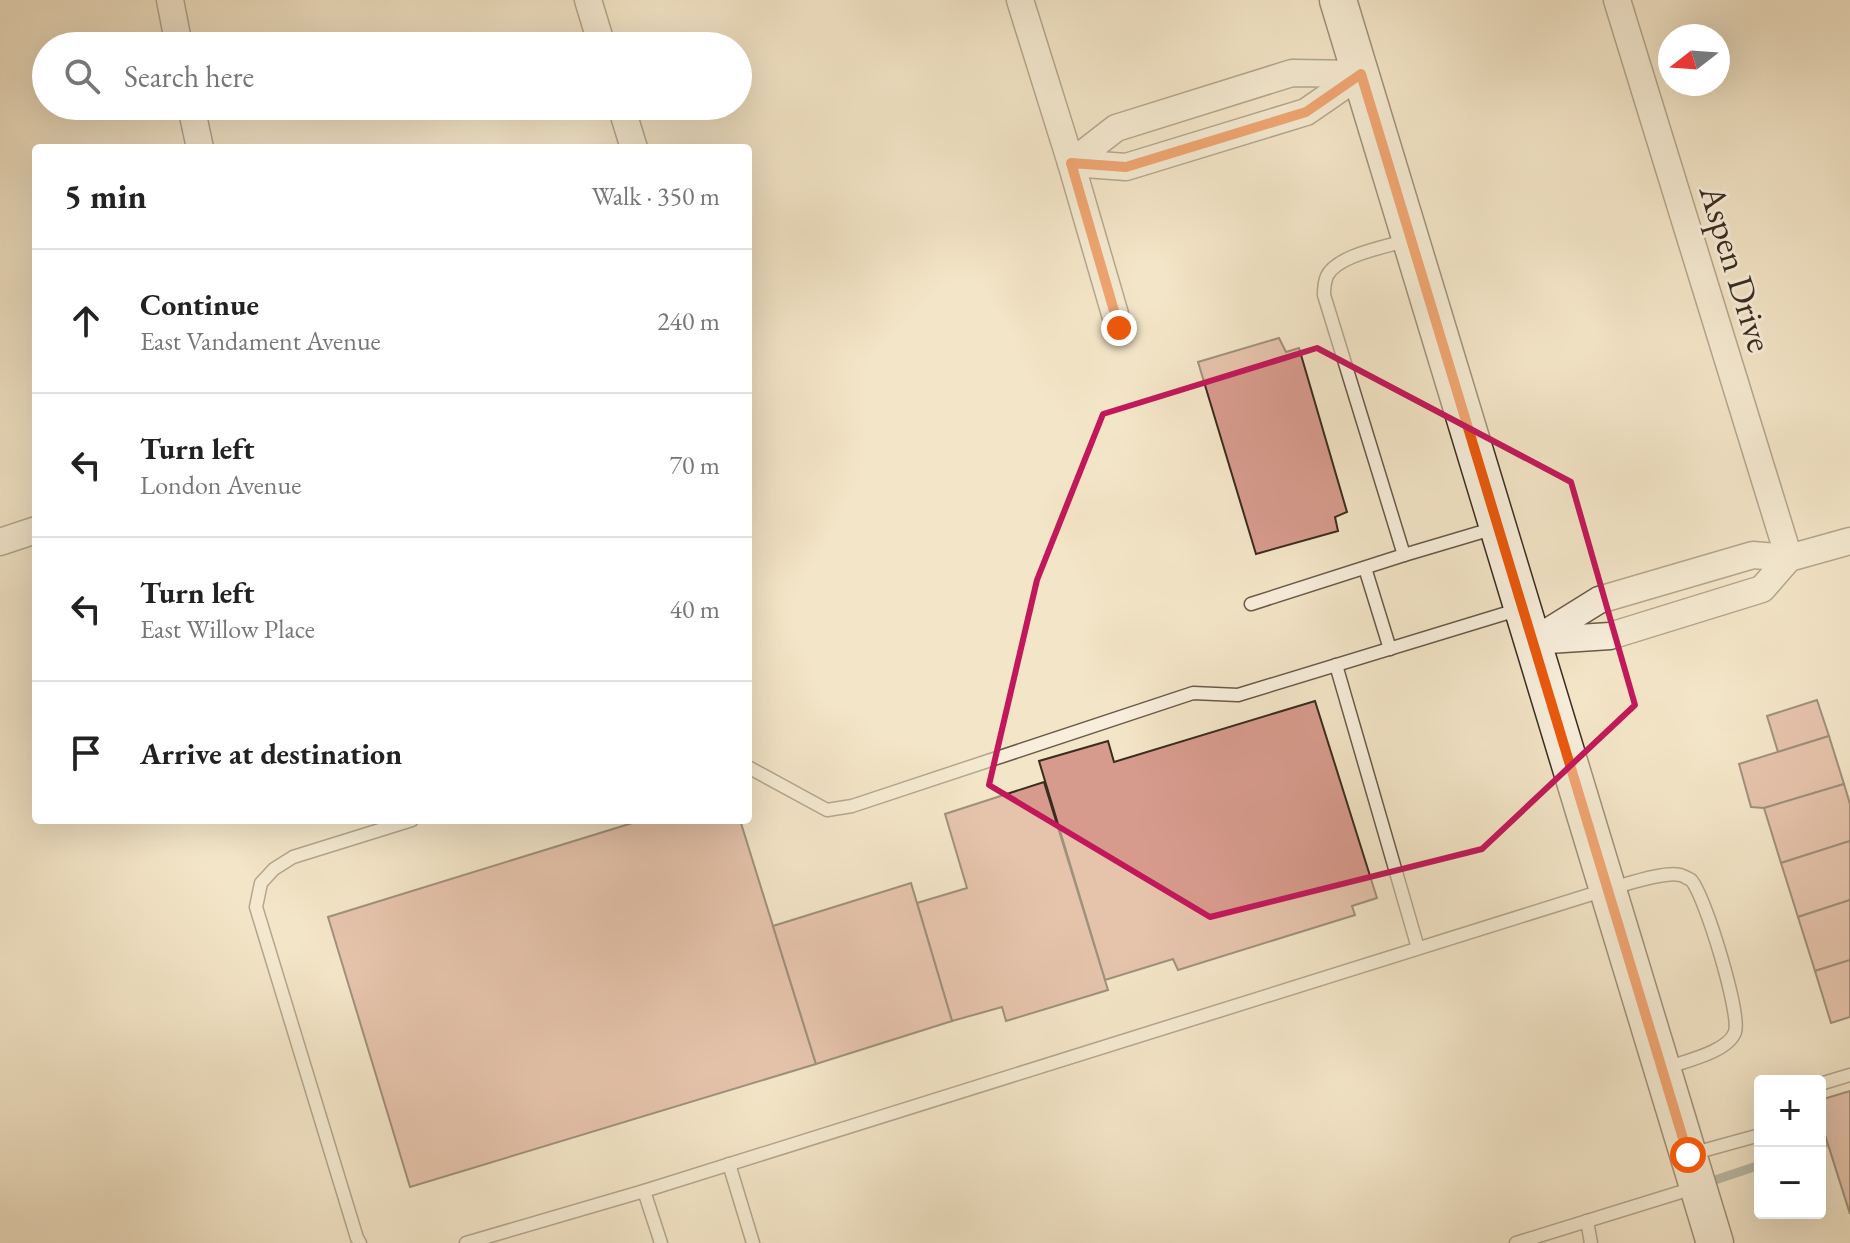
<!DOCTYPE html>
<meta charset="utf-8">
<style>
:root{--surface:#fff;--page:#f6f6f6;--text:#222;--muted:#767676;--line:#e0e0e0}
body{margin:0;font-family:"EB Garamond",serif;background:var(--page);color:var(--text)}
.controls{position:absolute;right:24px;bottom:24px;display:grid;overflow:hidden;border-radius:8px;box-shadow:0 8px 32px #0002}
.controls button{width:72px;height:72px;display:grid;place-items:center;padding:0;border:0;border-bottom:2px solid var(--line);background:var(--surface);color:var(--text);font:40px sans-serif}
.compass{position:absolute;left:1658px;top:24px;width:72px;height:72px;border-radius:50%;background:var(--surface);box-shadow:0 8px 32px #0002;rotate:253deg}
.stop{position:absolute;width:24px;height:24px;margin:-18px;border:6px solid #ea580c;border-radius:50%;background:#fff}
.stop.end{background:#ea580c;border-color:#fff;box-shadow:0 2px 8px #0008}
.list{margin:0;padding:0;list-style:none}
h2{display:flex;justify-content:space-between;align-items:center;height:104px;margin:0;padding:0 32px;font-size:34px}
h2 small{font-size:26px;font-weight:400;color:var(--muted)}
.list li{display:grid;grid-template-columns:52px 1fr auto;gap:24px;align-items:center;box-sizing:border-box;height:144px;padding:0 32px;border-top:2px solid var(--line)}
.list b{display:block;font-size:30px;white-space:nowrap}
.list p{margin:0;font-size:26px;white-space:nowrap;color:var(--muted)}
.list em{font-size:26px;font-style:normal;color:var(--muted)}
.icon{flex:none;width:44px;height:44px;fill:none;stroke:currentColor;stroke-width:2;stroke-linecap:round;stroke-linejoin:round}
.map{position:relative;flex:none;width:1850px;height:1243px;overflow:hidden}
.search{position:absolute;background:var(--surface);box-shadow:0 8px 32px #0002;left:32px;top:32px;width:720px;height:88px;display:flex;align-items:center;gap:20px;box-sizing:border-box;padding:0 28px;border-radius:44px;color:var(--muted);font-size:30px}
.panel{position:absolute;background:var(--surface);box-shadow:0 8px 32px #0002;left:32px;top:144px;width:720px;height:680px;border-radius:8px}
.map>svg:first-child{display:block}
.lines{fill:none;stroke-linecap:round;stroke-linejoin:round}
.stream{stroke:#75847c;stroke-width:9}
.building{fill:#d79b8d;stroke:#3b2c20;stroke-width:2}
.lane-casing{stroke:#695a4a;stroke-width:15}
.street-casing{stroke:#695a4a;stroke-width:29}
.secondary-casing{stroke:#3b2c20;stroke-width:39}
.lane{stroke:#f7eedb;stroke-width:12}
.street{stroke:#f7eedb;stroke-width:26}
.secondary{stroke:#f7eedb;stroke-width:36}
.route{stroke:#ea580c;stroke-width:10}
.marked{fill:none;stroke:#c2185b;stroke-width:6;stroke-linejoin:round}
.labels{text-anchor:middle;stroke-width:6;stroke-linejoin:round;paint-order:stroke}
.street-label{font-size:36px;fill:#3b2c20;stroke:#f7eedb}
</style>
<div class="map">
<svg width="1850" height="1243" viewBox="0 0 1850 1243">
<rect width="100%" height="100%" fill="#f3e5c7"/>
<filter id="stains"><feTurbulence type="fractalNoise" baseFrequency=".0025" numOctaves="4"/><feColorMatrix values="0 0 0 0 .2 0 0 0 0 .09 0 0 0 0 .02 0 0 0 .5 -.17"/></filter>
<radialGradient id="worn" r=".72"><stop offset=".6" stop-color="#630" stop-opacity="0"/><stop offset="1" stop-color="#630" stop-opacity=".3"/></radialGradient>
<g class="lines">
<g class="stream">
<path d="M 1820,1145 L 1850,1135"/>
<path d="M 1706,1183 L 1760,1165"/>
</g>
</g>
<g class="building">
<path d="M 1279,338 L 1286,352 L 1299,348 L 1347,512 L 1335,517 L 1338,531 L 1256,554 L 1198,362 Z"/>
<path d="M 1817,700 L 1829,736 L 1778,752 L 1767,716 Z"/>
<path d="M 1315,701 L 1377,898 L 1352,906 L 1355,915 L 1178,970 L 1173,959 L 1105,980 L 1039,761 L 1108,741 L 1114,762 Z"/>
<path d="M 1829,736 L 1844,784 L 1764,808 L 1751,807 L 1739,764 Z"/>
<path d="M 1044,782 L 1108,990 L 1006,1021 L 1002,1007 L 952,1021 L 917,903 L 967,888 L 945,814 Z"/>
<path d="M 1844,784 L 1850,804 L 1850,841 L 1781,863 L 1764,808 Z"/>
<path d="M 642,820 L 740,820 L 816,1064 L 410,1187 L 328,917 Z"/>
<path d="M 1850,841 L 1850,900 L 1798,917 L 1781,863 Z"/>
<path d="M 911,883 L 952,1021 L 816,1064 L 773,926 Z"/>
<path d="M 1850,900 L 1850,960 L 1815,971 L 1798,917 Z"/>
<path d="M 1850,960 L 1850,1017 L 1831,1023 L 1815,971 Z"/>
<path d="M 1850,1091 L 1850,1214 L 1820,1119 L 1820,1100 Z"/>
</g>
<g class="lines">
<defs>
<g id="lane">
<path d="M 1408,240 C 1386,247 1337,255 1327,276 C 1324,283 1324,289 1324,295 L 1404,555 L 1495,528"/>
<path d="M 1365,568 L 1390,649"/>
<path d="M 1251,604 L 1404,555"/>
<path d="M 1336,665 L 1418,948"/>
<path d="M 748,767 L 827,810 L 852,806 L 1193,693 L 1238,695 L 1520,609"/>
<path d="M 1820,1084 L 1850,1075"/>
<path d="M 1691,1154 L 1760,1135"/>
<path d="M 729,1164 L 753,1243"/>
<path d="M 644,1191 L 661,1243"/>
<path d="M 1587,1221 L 1591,1243"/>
<path d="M 360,1243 L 357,1238 L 256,907 L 261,883 L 274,869 L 293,857 L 412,820"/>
<path d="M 466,1243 L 644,1191 L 1608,889 C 1625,885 1664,871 1680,875 C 1682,875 1689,879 1691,880 C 1705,895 1741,1014 1735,1032 C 1728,1052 1685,1061 1666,1068"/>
<path d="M 1516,1243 L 1697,1187"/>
</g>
<g id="street">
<path d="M 170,0 L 179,46"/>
<path d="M 588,0 L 602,46"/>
<path d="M 1020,0 L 1071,163 L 1119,328"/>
<path d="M 1617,0 L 1789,558 L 1850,541"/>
<path d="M 1292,73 L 1361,74 L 1306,112 L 1126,167 L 1071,163 L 1116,128 Z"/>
<path d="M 191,106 L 200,148"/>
<path d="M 621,106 L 634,148"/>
<path d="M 0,542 L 36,530"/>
<path d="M 1753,555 L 1789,558 L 1762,589 L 1610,636 L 1533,641 L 1599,600 Z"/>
</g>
<path id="secondary" d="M 1338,0 L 1715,1243"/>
</defs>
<use href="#lane" class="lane-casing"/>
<use href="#street" class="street-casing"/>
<use href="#secondary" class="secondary-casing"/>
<use href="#lane" class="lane"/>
<use href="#street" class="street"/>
<use href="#secondary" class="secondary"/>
</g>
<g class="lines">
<path class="route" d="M 1119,328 L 1071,163 L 1126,167 L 1306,112 L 1361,74 L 1688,1155"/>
</g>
<path d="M0 0H1850V1243H0ZM 1317,348 L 1571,482 L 1635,705 L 1482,849 L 1210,917 L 989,785 L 1037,580 L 1103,414 Z" fill="#f3e5c7" fill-opacity=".55" fill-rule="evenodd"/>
<path class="marked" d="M 1317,348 L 1571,482 L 1635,705 L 1482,849 L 1210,917 L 989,785 L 1037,580 L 1103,414 Z"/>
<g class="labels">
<g class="street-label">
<text transform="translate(1737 268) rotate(73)" y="13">Aspen Drive</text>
</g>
</g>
<rect width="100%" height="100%" filter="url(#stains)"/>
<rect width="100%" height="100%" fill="url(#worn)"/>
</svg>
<div class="controls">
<button>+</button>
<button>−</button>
</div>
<svg class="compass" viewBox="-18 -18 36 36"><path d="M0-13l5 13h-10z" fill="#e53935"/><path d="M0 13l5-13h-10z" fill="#767676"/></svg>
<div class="stop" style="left:1688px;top:1155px"></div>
<div class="stop end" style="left:1119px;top:328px"></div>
<div class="search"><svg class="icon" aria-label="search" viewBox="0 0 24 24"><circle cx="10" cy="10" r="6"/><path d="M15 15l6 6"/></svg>Search here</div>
<section class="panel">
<h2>5 min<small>Walk · 350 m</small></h2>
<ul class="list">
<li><svg class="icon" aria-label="ahead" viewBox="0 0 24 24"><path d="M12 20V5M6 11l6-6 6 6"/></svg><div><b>Continue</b><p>East Vandament Avenue</p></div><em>240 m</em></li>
<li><svg class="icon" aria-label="left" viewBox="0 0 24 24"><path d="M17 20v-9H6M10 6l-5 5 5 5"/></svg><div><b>Turn left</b><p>London Avenue</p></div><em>70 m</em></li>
<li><svg class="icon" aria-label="left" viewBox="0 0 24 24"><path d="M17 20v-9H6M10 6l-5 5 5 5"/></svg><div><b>Turn left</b><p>East Willow Place</p></div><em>40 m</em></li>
<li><svg class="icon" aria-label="arrive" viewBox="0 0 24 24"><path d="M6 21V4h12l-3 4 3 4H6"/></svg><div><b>Arrive at destination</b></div></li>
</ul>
</section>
</div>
